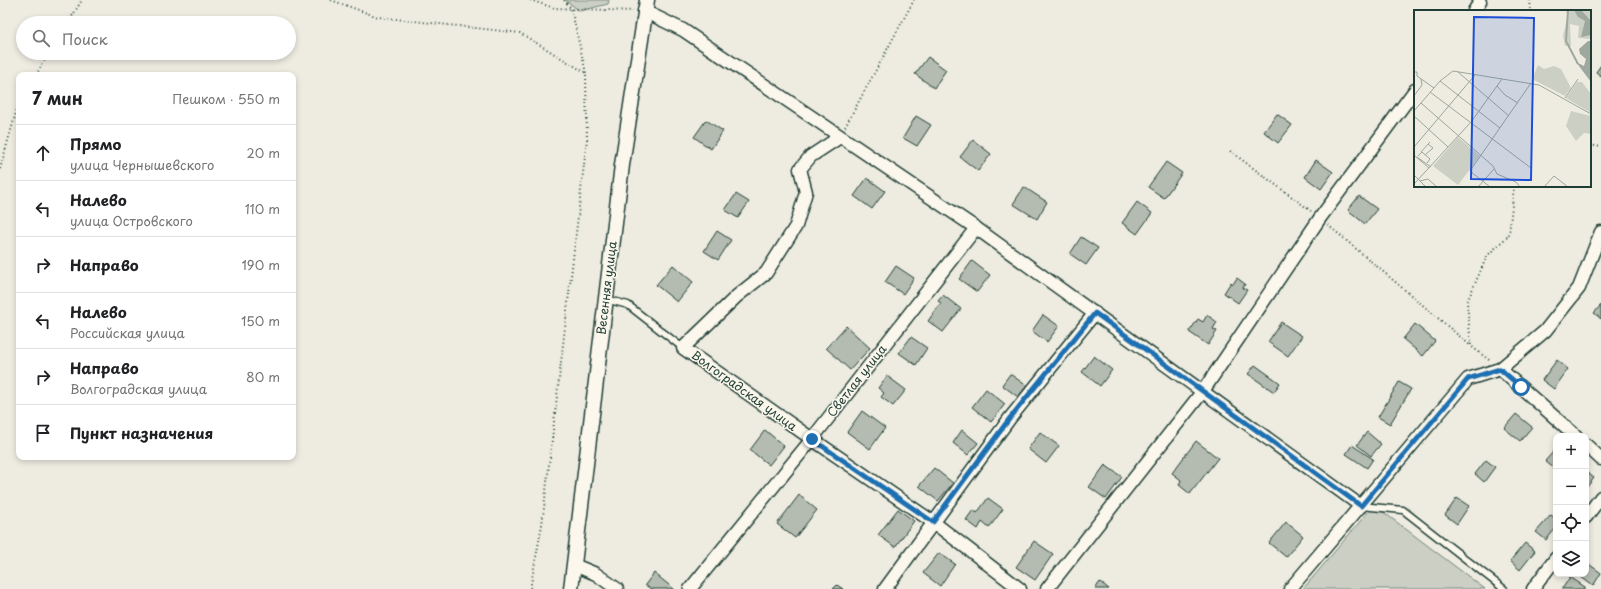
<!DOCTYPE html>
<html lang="ru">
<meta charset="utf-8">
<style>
:root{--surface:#fff;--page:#f2f2f2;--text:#202124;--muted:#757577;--line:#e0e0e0}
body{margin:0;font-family:"Playpen Sans",sans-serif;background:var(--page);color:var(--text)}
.controls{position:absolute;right:12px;bottom:12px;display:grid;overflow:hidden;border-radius:8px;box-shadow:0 2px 6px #0003}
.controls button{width:36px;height:36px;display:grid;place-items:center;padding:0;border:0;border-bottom:1px solid var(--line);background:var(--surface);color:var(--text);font:20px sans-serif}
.stop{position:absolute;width:12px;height:12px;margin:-9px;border:3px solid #1f6fb2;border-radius:50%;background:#fff}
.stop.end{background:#1f6fb2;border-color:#fff;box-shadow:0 1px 4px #0008}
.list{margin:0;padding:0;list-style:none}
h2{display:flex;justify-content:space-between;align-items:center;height:52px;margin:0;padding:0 16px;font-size:17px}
h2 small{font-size:13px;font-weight:400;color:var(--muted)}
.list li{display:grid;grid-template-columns:26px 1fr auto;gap:12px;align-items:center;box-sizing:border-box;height:56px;padding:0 16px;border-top:1px solid var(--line)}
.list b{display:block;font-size:15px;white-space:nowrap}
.list p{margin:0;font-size:13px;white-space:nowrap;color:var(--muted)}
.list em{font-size:13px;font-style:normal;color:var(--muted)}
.icon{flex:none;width:22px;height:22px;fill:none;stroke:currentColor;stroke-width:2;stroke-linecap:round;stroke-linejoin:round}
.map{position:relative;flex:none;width:1601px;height:589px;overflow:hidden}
.search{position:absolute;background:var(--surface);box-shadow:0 2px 6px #0003;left:16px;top:16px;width:280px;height:44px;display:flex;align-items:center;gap:10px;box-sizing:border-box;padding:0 14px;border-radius:22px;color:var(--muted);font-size:15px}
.panel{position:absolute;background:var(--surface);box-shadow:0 2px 6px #0003;left:16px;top:72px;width:280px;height:388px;border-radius:8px}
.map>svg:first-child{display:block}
.green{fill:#cbcfc4;stroke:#75867c}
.building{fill:#b4bbb0;stroke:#1f3d34}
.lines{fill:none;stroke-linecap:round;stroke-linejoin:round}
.service-casing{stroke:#1f3d34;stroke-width:9}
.minor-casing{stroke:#1f3d34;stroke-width:15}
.tertiary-casing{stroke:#1f3d34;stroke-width:17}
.path{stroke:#1f3d34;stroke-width:2;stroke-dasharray:1 3;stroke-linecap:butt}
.service{stroke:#fbf7ec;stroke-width:6}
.minor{stroke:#fbf7ec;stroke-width:12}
.tertiary{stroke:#fbf7ec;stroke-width:14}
.route{stroke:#1f6fb2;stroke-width:5}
.labels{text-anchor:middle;stroke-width:3;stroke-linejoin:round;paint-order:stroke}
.street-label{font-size:12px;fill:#1f3d34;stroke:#fbf7ec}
.inset-river{fill:none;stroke:#9fa89f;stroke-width:2}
.inset-road{fill:none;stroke:#9ba69c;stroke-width:1}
.view{fill:#1d4ed8;fill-opacity:0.15;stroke:#1d4ed8;stroke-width:2}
.inset-edge{fill:none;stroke:#1f3d34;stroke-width:2}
</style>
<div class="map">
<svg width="1601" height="589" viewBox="0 0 1601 589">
<rect width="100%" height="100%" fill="#eeece1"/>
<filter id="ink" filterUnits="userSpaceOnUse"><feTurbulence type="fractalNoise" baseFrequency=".025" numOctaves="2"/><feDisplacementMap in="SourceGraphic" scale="8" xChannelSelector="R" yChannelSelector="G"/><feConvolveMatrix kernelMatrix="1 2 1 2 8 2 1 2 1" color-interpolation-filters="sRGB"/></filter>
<g filter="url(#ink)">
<g class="green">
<path d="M 565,0 L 609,0 L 608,4 L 580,11 Z"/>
<path d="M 1374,505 L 1485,589 L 1303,589 Z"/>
</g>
<g class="building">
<path d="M 928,57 L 946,70 L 934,88 L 915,74 Z"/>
<path d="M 1601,65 L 1601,76 L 1596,72 Z"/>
<path d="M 1277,114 L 1292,125 L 1278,143 L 1264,132 Z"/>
<path d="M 916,116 L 931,125 L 917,146 L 903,138 Z"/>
<path d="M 706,120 L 723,131 L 711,149 L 694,137 Z"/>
<path d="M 973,140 L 991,154 L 978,171 L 960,157 Z"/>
<path d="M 1316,160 L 1333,172 L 1321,189 L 1305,177 Z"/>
<path d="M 1166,162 L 1182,173 L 1164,198 L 1148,187 Z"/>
<path d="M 867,178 L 885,191 L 872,209 L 854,196 Z"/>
<path d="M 1024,187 L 1047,202 L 1037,219 L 1013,204 Z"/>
<path d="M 736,194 L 749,202 L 738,218 L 725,210 Z"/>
<path d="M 1359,196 L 1377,209 L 1365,224 L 1348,210 Z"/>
<path d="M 1137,202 L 1152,213 L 1137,234 L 1122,223 Z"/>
<path d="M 717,231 L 731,240 L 718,260 L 704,251 Z"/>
<path d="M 1081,237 L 1098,248 L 1086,265 L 1070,254 Z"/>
<path d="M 972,261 L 990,275 L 977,292 L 959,279 Z"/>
<path d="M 673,265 L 693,282 L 677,302 L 656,285 Z"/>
<path d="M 896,266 L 914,278 L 903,294 L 885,282 Z"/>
<path d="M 1237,278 L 1245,284 L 1243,288 L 1247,290 L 1238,303 L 1224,293 L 1231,282 L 1233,284 Z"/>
<path d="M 943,295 L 961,309 L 943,332 L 928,321 L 941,303 L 938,301 Z"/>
<path d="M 1601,305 L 1601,319 L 1594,313 Z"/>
<path d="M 1043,315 L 1059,326 L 1047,342 L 1032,331 Z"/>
<path d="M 1207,315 L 1217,322 L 1213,329 L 1217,331 L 1208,345 L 1189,332 L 1198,319 L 1203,322 Z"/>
<path d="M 1281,322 L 1302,336 L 1288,356 L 1268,342 Z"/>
<path d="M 1415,324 L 1435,341 L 1423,356 L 1403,339 Z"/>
<path d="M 846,326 L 870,348 L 850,370 L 826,348 Z"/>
<path d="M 911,337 L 927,348 L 916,365 L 899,353 Z"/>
<path d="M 1094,356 L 1112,370 L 1100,386 L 1082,372 Z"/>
<path d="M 1557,360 L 1568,369 L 1554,389 L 1542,380 Z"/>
<path d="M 1255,365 L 1280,383 L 1274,392 L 1248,374 Z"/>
<path d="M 1010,374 L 1027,386 L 1018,397 L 1002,385 Z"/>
<path d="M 887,376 L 906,390 L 893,406 L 881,397 L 884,393 L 878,388 Z"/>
<path d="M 1399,382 L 1411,389 L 1390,424 L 1378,417 Z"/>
<path d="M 986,389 L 1005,404 L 991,422 L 972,407 Z"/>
<path d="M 862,411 L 885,428 L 870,449 L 847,432 Z"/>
<path d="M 1516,414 L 1532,427 L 1520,441 L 1504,428 Z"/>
<path d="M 765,430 L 784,446 L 769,465 L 750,450 Z"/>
<path d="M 962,430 L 978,443 L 968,455 L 953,443 Z"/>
<path d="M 1040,432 L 1059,446 L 1046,463 L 1028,449 Z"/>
<path d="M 1367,432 L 1381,444 L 1371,456 L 1357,445 Z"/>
<path d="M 1196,441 L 1218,458 L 1190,494 L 1179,485 L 1181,480 L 1172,473 Z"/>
<path d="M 1352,445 L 1373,459 L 1367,468 L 1346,454 Z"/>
<path d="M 1555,450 L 1556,450 L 1556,470 L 1545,461 Z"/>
<path d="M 1486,460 L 1495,467 L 1484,482 L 1475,474 Z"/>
<path d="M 1105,465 L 1122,477 L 1106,499 L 1089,487 Z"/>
<path d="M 934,468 L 953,483 L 938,501 L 919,486 Z"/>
<path d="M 1586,472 L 1594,478 L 1586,488 Z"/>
<path d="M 799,495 L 817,510 L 795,538 L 777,524 Z"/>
<path d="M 988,498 L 1003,509 L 989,528 L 982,522 L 978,529 L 966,520 L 973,510 L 977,513 Z"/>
<path d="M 1457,498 L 1469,506 L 1457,524 L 1445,515 Z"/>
<path d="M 898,509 L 914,521 L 895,547 L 878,535 Z"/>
<path d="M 1551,515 L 1556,519 L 1556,528 L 1546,540 L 1536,532 Z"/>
<path d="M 1286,522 L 1303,536 L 1286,557 L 1269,543 Z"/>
<path d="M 1034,541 L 1053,554 L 1035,580 L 1016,567 Z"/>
<path d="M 1525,543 L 1535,551 L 1520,570 L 1510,561 Z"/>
<path d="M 939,553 L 955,564 L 940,586 L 923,573 Z"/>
<path d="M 1586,562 L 1601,573 L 1593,586 L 1577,574 L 1586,574 Z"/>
<path d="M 654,573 L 674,589 L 651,589 L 645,585 Z"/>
<path d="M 1570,577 L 1585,587 L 1584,589 L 1562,589 Z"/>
<path d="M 1100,582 L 1109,589 L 1095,589 Z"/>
<path d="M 837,585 L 843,589 L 833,589 Z"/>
</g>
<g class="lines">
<defs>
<g id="service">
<path d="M 606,299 L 628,305 L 683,348"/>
<path d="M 1361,506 L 1403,510 L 1504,589"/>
</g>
<g id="minor">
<path d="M 644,11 L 683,30 L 976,228 L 1361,506"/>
<path d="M 1474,11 L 1480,2"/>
<path d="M 840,137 L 811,156 L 800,169 L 806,192 L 796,226 L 766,273 L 737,296 L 683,348 L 812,439 L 933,522 L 1020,589"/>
<path d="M 1500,369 L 1576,436"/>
<path d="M 1586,445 L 1601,459"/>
<path d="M 1586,517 L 1601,497"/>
<path d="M 574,565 L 596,574 L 617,589"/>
<path d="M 690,589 L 812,439 L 976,228"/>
<path d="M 885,589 L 1010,418 L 1095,313"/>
<path d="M 1047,589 L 1203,391 L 1320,218 L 1415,90"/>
<path d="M 1290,589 L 1468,379 L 1500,369 L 1545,331 L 1579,288 L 1601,232"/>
<path d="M 1533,589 L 1556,558"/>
</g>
<path id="tertiary" d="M 571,589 L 622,165 L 647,0"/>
</defs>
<use href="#service" class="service-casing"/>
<use href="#minor" class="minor-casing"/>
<use href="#tertiary" class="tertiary-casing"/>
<g class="path">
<path d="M 331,0 L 378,17 L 520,33 L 586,73 L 587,139 L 542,525 L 530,589"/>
<path d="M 530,0 L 554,8 L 633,11"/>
<path d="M 564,0 L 571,8 L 586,73"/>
<path d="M 1530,0 L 1531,11"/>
<path d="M 68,23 L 82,0"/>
<path d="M 36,75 L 49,53"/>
<path d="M 845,127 L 914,0"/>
<path d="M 1590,145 L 1601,147"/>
<path d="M 1230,151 L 1311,211"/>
<path d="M 0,169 L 19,102"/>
<path d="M 1328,225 L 1471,346"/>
<path d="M 1489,360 L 1471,346 L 1467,302 L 1487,256 L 1509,235 L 1514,186"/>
</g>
<use href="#service" class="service"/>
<use href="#minor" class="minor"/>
<use href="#tertiary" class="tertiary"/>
</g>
</g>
<g class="lines" filter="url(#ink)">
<path class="route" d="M 812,439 L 933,522 L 1010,418 L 1095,313 L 1361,506 L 1468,379 L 1500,369 L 1521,387"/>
</g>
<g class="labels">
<g class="street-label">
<text transform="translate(607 288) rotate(-83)" y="4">Весенняя улица</text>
<text transform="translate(857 381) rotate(-52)" y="4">Светлая улица</text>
<text transform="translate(744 391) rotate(36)" y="4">Волгоградская улица</text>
</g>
</g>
<g transform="translate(1414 10)">
<rect width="177" height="177" fill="#eeece1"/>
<path d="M 151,0 L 177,0 L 177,29 L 164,28 L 165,16 L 156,14 L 157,36 L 151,36 L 149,26 L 154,4 ZM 124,55 L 130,59 L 140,56 L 147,59 L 157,78 L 151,86 L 118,69 ZM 163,72 L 168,72 L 177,84 L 177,103 L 152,88 ZM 157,101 L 177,106 L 177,124 L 170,123 L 162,131 L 152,116 ZM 44,127 L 66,146 L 44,175 L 19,156 Z" fill="#cbcfc4"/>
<path d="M 160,0 L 167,0 L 177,11 L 177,25 L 167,27 L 171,11 L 164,7 ZM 174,31 L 177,31 L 177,72 L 162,52 L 170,56 L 172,49 L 166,44 L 165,39 Z" fill="#9fa89f"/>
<path class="inset-river" d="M 154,0 L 152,31 L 164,54"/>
<path class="inset-road" d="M 0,62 L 3,62 L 3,66 L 20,78M 44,62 L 95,106M 26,71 L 86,118M 83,76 L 91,85 L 104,93M 16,82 L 117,158M 0,86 L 8,75 L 7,69M 151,88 L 164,69M 7,93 L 79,156 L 83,164 L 102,172 L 106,177M 0,101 L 26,71 L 39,61 L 125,75 L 177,104M 0,106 L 34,137M 0,137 L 61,65M 7,142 L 16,132M 0,145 L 15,158M 11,145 L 19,138 L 14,134M 4,146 L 8,142 L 16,149 L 13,153M 3,147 L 17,157M 0,165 L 12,177M 6,171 L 14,169 L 23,177M 0,174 L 57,112 L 88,69M 64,177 L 80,159M 76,177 L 56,161 L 117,73M 130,177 L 140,166 L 154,177"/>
<path class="view" d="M 60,7 L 120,8 L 117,170 L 57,169 Z"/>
<rect width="177" height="177" class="inset-edge"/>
</g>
</svg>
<div class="controls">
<button>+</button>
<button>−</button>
<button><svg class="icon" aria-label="locate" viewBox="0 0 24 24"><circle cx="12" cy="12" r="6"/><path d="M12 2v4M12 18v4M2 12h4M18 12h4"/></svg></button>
<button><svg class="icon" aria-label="layers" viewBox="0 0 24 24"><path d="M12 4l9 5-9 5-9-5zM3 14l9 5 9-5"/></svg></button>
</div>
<div class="stop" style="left:1521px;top:387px"></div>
<div class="stop end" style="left:812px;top:439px"></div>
<div class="search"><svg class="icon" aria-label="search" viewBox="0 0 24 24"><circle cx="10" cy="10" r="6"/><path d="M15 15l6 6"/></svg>Поиск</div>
<section class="panel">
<h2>7 мин<small>Пешком · 550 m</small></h2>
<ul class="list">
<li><svg class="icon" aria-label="ahead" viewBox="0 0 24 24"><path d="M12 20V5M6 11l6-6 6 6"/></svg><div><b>Прямо</b><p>улица Чернышевского</p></div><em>20 m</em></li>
<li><svg class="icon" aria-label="left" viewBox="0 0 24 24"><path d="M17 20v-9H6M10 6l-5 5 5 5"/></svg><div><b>Налево</b><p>улица Островского</p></div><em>110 m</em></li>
<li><svg class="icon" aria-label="right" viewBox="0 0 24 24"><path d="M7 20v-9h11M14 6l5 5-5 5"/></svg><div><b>Направо</b></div><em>190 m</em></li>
<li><svg class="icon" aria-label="left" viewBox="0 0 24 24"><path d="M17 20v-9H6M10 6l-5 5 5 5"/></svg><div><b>Налево</b><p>Российская улица</p></div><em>150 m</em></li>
<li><svg class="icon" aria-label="right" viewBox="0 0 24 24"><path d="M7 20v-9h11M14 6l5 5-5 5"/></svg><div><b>Направо</b><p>Волгоградская улица</p></div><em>80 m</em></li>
<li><svg class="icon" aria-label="arrive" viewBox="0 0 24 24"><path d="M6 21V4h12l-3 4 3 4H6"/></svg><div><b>Пункт назначения</b></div></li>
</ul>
</section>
</div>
